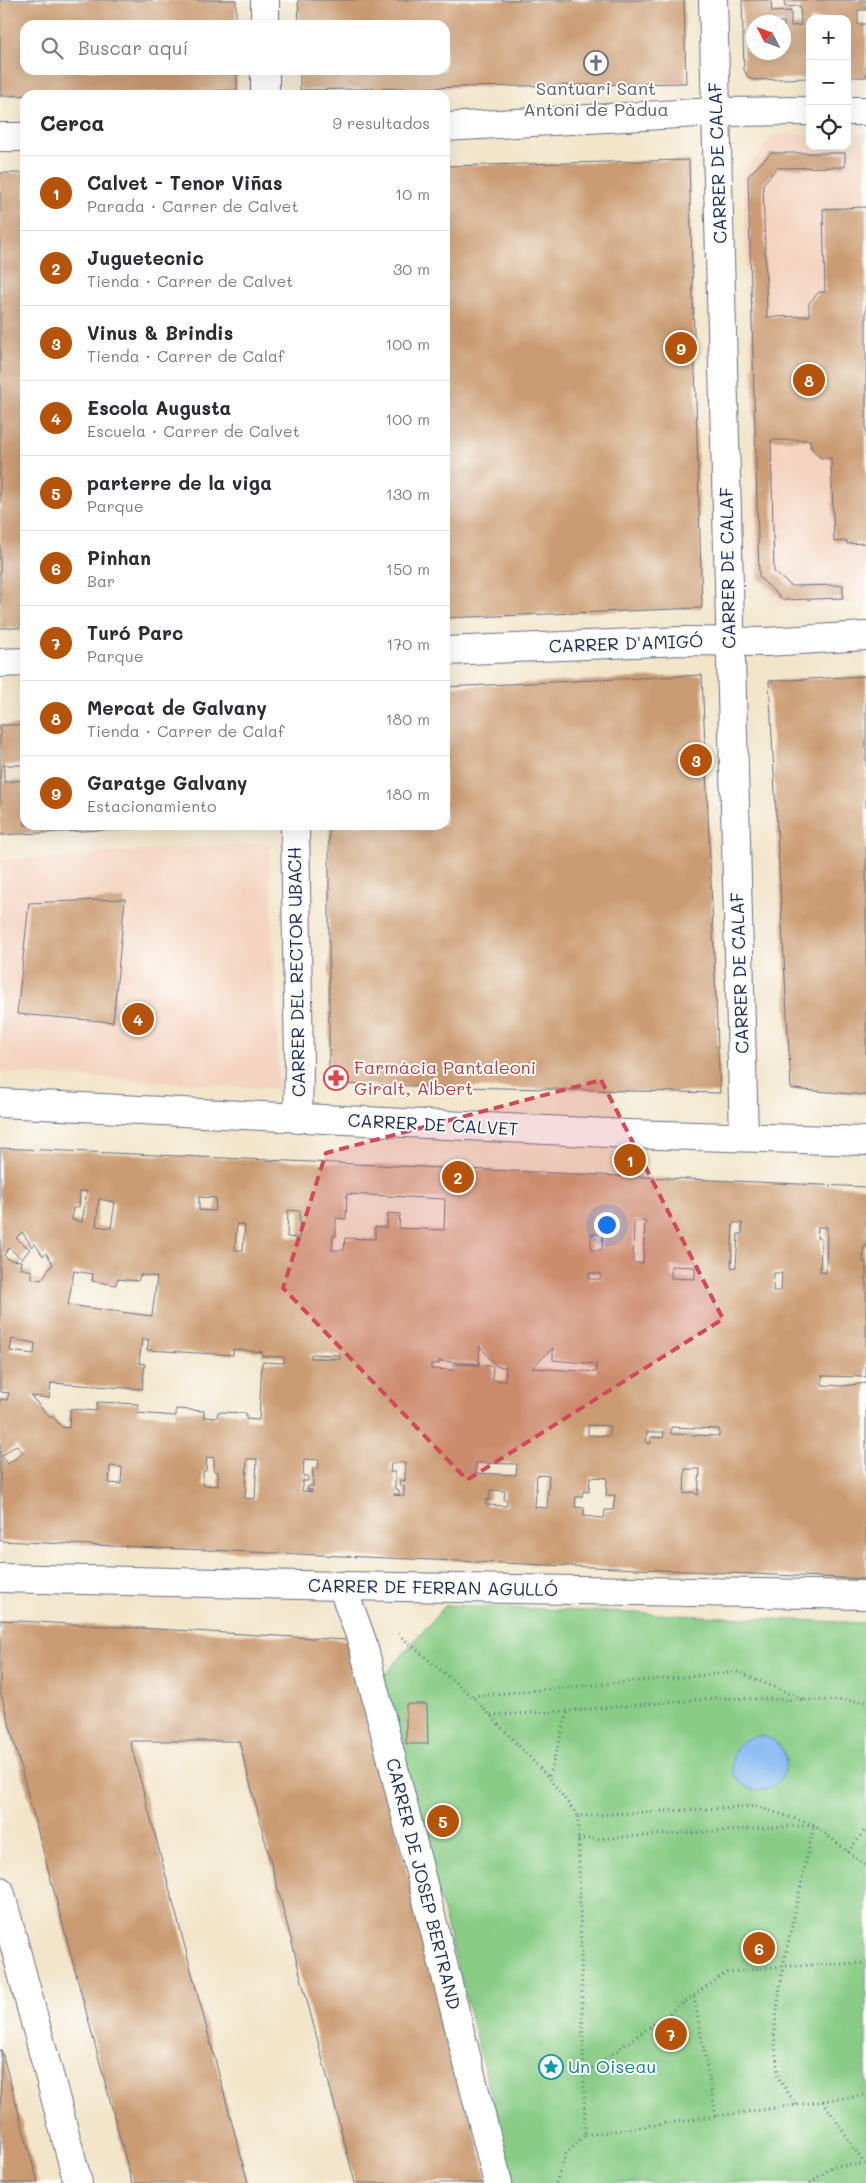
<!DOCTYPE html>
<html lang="es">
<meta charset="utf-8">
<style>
:root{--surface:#fff;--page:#f7f7f7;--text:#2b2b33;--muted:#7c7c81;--line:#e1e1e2;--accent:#b45309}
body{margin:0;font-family:Mali,sans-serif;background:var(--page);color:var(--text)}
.controls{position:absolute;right:15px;top:15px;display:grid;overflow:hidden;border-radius:10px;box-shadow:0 5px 20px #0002}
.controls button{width:45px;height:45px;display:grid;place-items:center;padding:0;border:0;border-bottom:1px solid var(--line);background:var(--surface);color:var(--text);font:25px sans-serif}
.compass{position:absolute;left:746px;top:15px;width:45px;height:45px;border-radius:50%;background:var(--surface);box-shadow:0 5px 20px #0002;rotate:312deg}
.you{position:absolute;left:606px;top:1224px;width:18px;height:18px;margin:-12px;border:4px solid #fff;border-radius:50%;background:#1a73e8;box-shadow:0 0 0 8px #1a73e833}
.badge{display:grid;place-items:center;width:32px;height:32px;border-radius:50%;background:var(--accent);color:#fff;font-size:16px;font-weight:700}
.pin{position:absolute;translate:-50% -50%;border:2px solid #fff;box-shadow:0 1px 5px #0006}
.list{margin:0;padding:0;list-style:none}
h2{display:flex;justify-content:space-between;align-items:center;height:65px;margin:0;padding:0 20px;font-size:21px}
h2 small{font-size:16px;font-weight:400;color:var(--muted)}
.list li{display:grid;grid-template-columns:32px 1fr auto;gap:15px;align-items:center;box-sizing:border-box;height:75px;padding:0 20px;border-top:1px solid var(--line)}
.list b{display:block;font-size:19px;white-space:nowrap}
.list p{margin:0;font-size:16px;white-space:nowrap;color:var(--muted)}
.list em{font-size:16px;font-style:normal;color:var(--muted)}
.icon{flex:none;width:28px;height:28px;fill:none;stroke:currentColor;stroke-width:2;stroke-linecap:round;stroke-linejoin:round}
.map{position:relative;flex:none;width:866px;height:2183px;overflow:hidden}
.search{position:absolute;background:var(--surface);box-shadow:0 5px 20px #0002;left:20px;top:20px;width:430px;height:55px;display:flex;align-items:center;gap:12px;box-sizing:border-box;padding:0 18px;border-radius:15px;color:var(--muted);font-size:19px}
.panel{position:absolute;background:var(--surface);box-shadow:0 5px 20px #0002;left:20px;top:90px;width:430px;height:740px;border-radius:15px}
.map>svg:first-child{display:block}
.built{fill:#f4d3c0}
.green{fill:#88cc86;stroke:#527e72}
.water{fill:#85b9f3;stroke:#5074a8}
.building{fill:#ca9b72;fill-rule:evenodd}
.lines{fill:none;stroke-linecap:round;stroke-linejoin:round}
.minor-casing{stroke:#666f84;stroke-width:30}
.path{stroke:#666f84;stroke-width:3;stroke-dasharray:1 4;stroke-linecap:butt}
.minor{stroke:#fff;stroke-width:28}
.marked{fill:#d1495b;fill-opacity:0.2;stroke:#d1495b;stroke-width:4;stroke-dasharray:10 6;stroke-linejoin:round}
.labels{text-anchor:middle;stroke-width:4;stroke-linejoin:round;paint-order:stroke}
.worship-label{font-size:18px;fill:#5b616d;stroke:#fdfcf7}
.street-label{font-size:18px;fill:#1b2f5e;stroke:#fdfcf7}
.health-label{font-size:18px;fill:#be3a42;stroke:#fdfcf7;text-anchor:start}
.culture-label{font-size:18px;fill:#0d838f;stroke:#fdfcf7;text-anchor:start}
</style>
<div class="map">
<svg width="866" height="2183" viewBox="0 0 866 2183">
<rect width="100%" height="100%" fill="#fdfcf7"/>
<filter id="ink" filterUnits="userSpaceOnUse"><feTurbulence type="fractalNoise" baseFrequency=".02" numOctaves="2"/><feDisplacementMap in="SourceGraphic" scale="10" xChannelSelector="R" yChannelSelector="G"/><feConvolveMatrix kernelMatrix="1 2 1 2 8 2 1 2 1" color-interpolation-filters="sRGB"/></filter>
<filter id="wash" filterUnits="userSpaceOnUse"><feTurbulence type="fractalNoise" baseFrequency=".0096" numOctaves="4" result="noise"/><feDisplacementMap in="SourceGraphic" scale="20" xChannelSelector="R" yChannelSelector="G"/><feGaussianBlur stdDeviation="1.12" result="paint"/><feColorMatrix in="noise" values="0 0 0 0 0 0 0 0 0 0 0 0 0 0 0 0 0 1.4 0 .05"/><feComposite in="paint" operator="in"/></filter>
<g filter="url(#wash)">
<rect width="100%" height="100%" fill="#f2e5ca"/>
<g class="built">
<path d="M 847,133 L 866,133 L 866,602 L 779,606 L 755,578 L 754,448 L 743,174 L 773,135 L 810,134 L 810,146 L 847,146 Z"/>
<path d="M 269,843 L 279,1089 L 0,1072 L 0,860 Z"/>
</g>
<path class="green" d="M 446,1605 L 866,1623 L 866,2183 L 514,2183 L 382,1678 Z"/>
<circle class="water" cx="759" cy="1763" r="27"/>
<g id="blocks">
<g class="building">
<path d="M 0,0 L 236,0 L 236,25 L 25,25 L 25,70 L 237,70 L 237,90 L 0,96 Z"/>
<path d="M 298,0 L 684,0 L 686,83 L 300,90 L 300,70 L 445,70 L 445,25 L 299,25 Z"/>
<path d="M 742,0 L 771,0 L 772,12 L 791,11 L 791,26 L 801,25 L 800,6 L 785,7 L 784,0 L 866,0 L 866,10 L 858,10 L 858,24 L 866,24 L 866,77 L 847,77 L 847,19 L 810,19 L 810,78 L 754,80 L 749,78 L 744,70 ZM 754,22 L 784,22 L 784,52 L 754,52 Z"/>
<path d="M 771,153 L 845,153 L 845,167 L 777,168 L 763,184 L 767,317 L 809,316 L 809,303 L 819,292 L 825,292 L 823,209 L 866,207 L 866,543 L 847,544 L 847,541 L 834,542 L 831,458 L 821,458 L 811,448 L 810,440 L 771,440 L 774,572 L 791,586 L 843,585 L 843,598 L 783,600 L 759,577 L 748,176 Z"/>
<path d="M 689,160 L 702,608 L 445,618 L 445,166 Z"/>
<rect x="0" y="173" width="25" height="455"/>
<path d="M 702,675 L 720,1093 L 329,1084 L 329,825 L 445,825 L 445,687 Z"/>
<path d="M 866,676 L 866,1095 L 791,1089 L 769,681 Z"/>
<path d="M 0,725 L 25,725 L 25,765 L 4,765 L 4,782 L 25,780 L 25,825 L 142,825 L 141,828 L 0,835 Z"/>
<path d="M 149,825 L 190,825 L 190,827 L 149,828 Z"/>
<path d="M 121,899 L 125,899 L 113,1022 L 17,1014 L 29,903 Z"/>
<path d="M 0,1148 L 866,1187 L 866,1247 L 864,1247 L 863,1262 L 866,1262 L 866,1377 L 822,1376 L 822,1385 L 843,1386 L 866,1383 L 866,1579 L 0,1541 L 0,1399 L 7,1400 L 9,1393 L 0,1392 ZM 80,1191 L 87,1191 L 82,1222 L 72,1220 L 73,1208 L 79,1207 ZM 347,1194 L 445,1199 L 444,1230 L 399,1228 L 400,1214 L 388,1213 L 387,1227 L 375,1227 L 375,1239 L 345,1238 L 344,1250 L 332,1250 L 333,1236 L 336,1236 L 336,1218 L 346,1219 ZM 199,1197 L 216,1198 L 215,1211 L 199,1210 ZM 99,1199 L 115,1202 L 111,1228 L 96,1226 ZM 288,1210 L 300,1211 L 299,1238 L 287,1237 ZM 634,1221 L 645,1221 L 643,1263 L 633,1263 ZM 733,1223 L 742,1223 L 742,1234 L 738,1234 L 736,1267 L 731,1268 ZM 237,1224 L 245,1225 L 243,1250 L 235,1250 ZM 818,1227 L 827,1227 L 826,1273 L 820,1272 L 821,1239 L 817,1238 ZM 22,1232 L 32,1247 L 35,1244 L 43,1256 L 46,1253 L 53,1264 L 41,1280 L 32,1278 L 32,1271 L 20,1268 L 21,1261 L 9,1260 L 4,1255 L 9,1248 L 22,1259 L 30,1249 L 16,1238 ZM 591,1234 L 603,1234 L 602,1250 L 591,1250 ZM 671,1266 L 695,1267 L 695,1279 L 671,1278 ZM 74,1271 L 93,1274 L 92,1281 L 116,1285 L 117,1279 L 138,1281 L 140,1275 L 157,1277 L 152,1316 L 68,1305 ZM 589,1273 L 601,1274 L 601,1279 L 589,1279 ZM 774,1273 L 782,1273 L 781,1291 L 773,1291 ZM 12,1339 L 35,1343 L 34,1354 L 10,1351 ZM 142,1339 L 149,1340 L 147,1350 L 233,1355 L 233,1349 L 262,1352 L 262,1356 L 284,1357 L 284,1363 L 262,1362 L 259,1420 L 246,1419 L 246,1413 L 218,1412 L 217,1418 L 204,1417 L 204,1411 L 176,1409 L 176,1416 L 137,1413 L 139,1404 L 97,1402 L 96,1411 L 70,1409 L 69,1428 L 62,1427 L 52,1416 L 50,1418 L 31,1396 L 49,1398 L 51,1383 L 142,1389 L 145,1364 L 139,1363 ZM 480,1346 L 496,1366 L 506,1367 L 505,1381 L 492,1380 L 493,1366 L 454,1364 L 454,1370 L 431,1369 L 431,1364 L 439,1364 L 439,1361 L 479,1364 ZM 553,1348 L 553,1360 L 596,1364 L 596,1372 L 532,1368 ZM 311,1354 L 340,1355 L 340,1359 L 311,1358 ZM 588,1425 L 610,1426 L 609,1436 L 588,1435 ZM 671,1427 L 719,1429 L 719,1436 L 671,1434 ZM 647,1432 L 664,1432 L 663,1438 L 651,1437 L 651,1443 L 646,1443 ZM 16,1445 L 23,1453 L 8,1464 L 2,1456 ZM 207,1457 L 214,1458 L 214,1471 L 218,1472 L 218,1486 L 203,1485 L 203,1471 L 206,1471 ZM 247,1459 L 257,1459 L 255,1499 L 245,1498 ZM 304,1459 L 319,1460 L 318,1468 L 313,1468 L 313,1486 L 308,1486 L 307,1490 L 312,1490 L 312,1492 L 302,1491 L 303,1481 L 308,1481 L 308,1476 L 303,1476 ZM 391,1463 L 405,1463 L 405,1481 L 400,1480 L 399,1485 L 404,1486 L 404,1496 L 394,1495 L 394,1494 L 399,1495 L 399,1490 L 395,1489 L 395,1472 L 390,1472 ZM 476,1463 L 517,1464 L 516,1475 L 476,1473 ZM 110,1466 L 122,1467 L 121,1484 L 109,1483 ZM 685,1469 L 700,1469 L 698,1495 L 693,1492 L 684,1494 ZM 537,1475 L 549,1476 L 547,1508 L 535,1507 ZM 590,1477 L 607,1478 L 606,1495 L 615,1495 L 613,1510 L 605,1510 L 604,1518 L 584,1516 L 584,1508 L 575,1507 L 576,1497 L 582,1497 L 583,1491 L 589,1492 ZM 490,1490 L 505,1491 L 504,1500 L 507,1501 L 507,1506 L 486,1505 L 486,1500 L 489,1500 Z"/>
<path d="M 0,1620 L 347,1640 L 488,2183 L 355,2183 L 239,1741 L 130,1741 L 248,2183 L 132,2183 L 0,1690 Z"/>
<path d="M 406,1704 L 427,1704 L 428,1744 L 406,1744 Z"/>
<path d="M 1,2049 L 17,2107 L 38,2183 L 0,2183 Z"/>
</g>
</g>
</g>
<g filter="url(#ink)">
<use href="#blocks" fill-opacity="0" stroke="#666f84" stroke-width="1"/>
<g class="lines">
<defs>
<g id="minor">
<path d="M 265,0 L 265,25"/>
<path d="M 713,0 L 744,1136"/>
<path d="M 265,70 L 265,95"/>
<path d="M 847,111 L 866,111"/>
<path d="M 445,127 L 716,112 L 810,111"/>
<path d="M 0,137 L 25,137"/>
<path d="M 445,651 L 683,641 L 766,642 L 866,636"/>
<path d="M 0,663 L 25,662"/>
<path d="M 295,825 L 299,1063 L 298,1119"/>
<path d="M 0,1103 L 628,1134 L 866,1141"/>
<path d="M 0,1578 L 342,1586 L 866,1595"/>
<path d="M 342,1586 L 362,1641 L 498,2183"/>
<path d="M 0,1891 L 78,2183"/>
</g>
</defs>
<use href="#minor" class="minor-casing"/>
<g class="path">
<path d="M 398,1634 L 475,1699 L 548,1777 L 578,1816 L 755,1806 L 814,1825 L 866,1866"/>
<path d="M 473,1696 L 738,1672 L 803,1699"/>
<path d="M 491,1715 L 568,1711"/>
<path d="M 549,1776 L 568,1711 L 716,1698 L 866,1701"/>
<path d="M 578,1840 L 814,1825 L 783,1966 L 774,2032 L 778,2077 L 796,2105"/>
<path d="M 848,1852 L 866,1829"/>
<path d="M 694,1997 L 716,2116"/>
<path d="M 584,2074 L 725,1973 L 783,1966 L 866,1963"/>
<path d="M 823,2101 L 864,2163"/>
<path d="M 585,2135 L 866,2095"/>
<path d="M 556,2183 L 566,2154 L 585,2135 L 578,1816"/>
<path d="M 810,2183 L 833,2166 L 865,2164"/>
</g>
<use href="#minor" class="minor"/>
</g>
</g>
<path class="marked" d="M 601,1080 L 723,1319 L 467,1480 L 283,1288 L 326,1153 Z"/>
<defs>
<symbol id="church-ring" viewBox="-11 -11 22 22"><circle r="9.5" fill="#fdfcf7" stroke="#6b7280" stroke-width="1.5"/><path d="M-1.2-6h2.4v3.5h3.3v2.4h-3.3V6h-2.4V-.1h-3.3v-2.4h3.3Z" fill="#6b7280"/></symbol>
<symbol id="pharmacy-ring" viewBox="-11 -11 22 22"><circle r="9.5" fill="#fdfcf7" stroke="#e0444e" stroke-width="1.5"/><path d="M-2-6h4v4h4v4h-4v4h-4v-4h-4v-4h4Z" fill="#e0444e"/></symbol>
<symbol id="sight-ring" viewBox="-11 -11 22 22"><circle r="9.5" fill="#fdfcf7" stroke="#0f9aa8" stroke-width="1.5"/><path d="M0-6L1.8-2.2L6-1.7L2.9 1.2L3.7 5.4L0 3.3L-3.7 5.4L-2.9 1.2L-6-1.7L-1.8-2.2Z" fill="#0f9aa8"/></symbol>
</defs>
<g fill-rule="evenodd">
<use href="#church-ring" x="582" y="49" width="28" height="28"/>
<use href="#pharmacy-ring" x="322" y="1064" width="28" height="28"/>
<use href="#sight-ring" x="537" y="2053" width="28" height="28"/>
</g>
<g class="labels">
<g class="worship-label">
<text x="596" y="95">Santuari Sant<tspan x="596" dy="21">Antoni de Pàdua</tspan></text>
</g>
<g class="street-label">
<text transform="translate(718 163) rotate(-92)" y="6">CARRER DE CALAF</text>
<text transform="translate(728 568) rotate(-91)" y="6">CARRER DE CALAF</text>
<text transform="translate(626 644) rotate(-2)" y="6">CARRER D'AMIGÓ</text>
<text transform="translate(297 972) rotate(-91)" y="6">CARRER DEL RECTOR UBACH</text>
<text transform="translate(740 973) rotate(-92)" y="6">CARRER DE CALAF</text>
<text transform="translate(433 1125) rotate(3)" y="6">CARRER DE CALVET</text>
<text transform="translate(433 1588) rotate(1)" y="6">CARRER DE FERRAN AGULLÓ</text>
<text transform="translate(423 1884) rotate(76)" y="6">CARRER DE JOSEP BERTRAND</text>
</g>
<g class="health-label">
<text x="354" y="1074">Farmàcia Pantaleoni<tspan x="354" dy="21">Giralt, Albert</tspan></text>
</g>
<g class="culture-label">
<text x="568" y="2073">Un Oiseau</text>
</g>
</g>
</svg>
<div class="controls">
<button>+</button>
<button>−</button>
<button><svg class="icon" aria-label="locate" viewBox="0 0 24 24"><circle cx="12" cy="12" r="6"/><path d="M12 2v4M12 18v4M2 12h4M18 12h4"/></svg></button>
</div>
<svg class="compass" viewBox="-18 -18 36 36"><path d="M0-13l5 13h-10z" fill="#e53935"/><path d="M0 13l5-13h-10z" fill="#7c7c81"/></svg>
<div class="you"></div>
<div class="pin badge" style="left:630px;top:1160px">1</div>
<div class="pin badge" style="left:458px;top:1177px">2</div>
<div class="pin badge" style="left:696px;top:760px">3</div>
<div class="pin badge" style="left:138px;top:1019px">4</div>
<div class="pin badge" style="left:443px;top:1821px">5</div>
<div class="pin badge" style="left:759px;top:1948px">6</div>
<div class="pin badge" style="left:671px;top:2034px">7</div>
<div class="pin badge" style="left:809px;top:380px">8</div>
<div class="pin badge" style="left:681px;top:348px">9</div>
<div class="search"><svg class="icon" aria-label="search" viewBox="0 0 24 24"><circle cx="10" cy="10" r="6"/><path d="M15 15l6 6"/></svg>Buscar aquí</div>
<section class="panel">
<h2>Cerca<small>9 resultados</small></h2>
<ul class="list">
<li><span class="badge">1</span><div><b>Calvet - Tenor Viñas</b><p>Parada · Carrer de Calvet</p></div><em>10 m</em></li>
<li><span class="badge">2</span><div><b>Juguetecnic</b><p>Tienda · Carrer de Calvet</p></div><em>30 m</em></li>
<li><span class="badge">3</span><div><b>Vinus &amp; Brindis</b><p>Tienda · Carrer de Calaf</p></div><em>100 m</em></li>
<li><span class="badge">4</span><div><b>Escola Augusta</b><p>Escuela · Carrer de Calvet</p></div><em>100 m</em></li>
<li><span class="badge">5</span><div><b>parterre de la viga</b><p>Parque</p></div><em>130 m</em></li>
<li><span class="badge">6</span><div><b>Pinhan</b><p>Bar</p></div><em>150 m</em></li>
<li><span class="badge">7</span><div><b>Turó Parc</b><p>Parque</p></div><em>170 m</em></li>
<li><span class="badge">8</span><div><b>Mercat de Galvany</b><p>Tienda · Carrer de Calaf</p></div><em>180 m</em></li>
<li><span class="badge">9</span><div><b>Garatge Galvany</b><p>Estacionamiento</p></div><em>180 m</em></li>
</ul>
</section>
</div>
